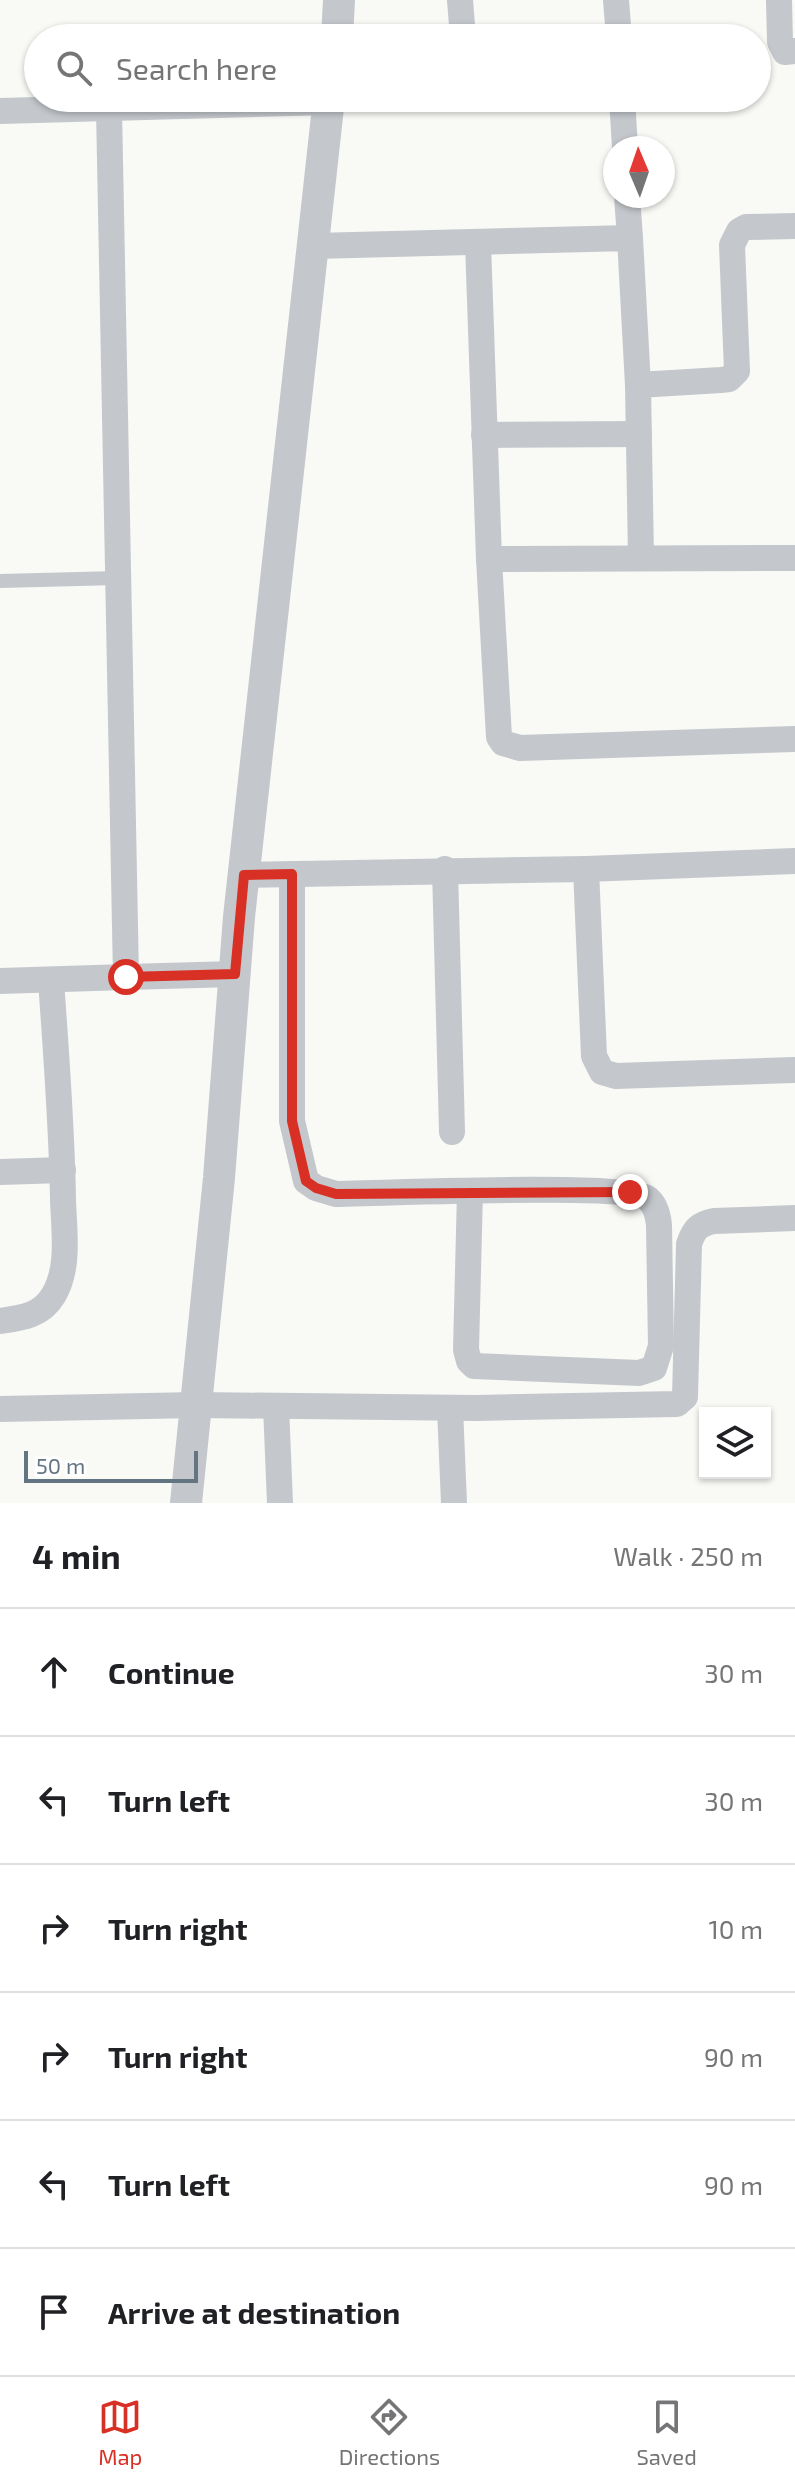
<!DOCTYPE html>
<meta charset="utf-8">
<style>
:root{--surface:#fff;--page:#f2f2f2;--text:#202124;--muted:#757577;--line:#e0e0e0;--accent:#d93025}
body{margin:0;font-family:"Exo 2",sans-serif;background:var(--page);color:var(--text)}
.controls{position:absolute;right:24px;bottom:24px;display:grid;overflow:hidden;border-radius:0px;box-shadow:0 2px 6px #0004}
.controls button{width:72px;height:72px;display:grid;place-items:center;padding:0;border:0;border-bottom:2px solid var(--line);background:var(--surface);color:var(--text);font:40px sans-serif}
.compass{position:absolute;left:603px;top:136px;width:72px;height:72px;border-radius:50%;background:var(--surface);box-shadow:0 2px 6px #0004;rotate:358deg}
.scale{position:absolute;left:24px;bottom:20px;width:174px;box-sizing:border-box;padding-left:8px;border:4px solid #637482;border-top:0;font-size:22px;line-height:28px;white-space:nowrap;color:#637482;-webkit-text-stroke:6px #fff;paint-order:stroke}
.stop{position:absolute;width:24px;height:24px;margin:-18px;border:6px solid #d93025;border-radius:50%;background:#fff}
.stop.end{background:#d93025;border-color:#fff;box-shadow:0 2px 8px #0008}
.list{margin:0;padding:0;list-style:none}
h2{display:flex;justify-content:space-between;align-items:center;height:104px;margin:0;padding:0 32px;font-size:34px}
h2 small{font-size:26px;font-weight:400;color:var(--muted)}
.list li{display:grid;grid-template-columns:52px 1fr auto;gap:24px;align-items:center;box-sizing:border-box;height:128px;padding:0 32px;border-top:2px solid var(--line)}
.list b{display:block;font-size:30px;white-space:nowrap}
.list em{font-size:26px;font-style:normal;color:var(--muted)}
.icon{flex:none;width:44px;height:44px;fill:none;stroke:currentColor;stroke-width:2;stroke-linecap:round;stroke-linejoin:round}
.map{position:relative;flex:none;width:795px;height:1503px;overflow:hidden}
.search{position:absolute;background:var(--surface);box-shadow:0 2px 6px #0004;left:24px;right:24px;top:24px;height:88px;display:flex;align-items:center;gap:20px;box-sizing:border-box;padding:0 28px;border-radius:44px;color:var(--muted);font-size:30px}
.sheet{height:872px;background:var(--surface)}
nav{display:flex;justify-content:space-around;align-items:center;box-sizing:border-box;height:112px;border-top:2px solid var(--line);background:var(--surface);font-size:22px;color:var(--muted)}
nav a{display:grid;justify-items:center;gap:4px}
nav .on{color:var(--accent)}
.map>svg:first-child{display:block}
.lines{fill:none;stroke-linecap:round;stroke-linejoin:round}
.service{stroke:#c4c8cc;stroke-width:14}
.minor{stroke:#c4c8cc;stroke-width:26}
.tertiary{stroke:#c4c8cc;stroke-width:32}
.route{stroke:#d93025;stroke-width:10}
</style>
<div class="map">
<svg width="795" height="1503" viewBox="0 0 795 1503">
<rect width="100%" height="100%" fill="#f9f9f6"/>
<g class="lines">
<path class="service" d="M 0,581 L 118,578"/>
<g class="minor">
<path d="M 460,0 L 463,38"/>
<path d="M 616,0 L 619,38"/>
<path d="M 779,0 L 780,42 L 785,52 L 795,51"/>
<path d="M 622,98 L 625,148"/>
<path d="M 109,109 L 126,977 L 235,974"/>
<path d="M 0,111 L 329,102"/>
<path d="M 627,196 L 630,238"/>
<path d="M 478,243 L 489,559 L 795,558"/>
<path d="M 314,246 L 630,238 L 638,385 L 721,380 L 729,379 L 737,371 L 732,245 L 739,231 L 746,227 L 795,226"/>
<path d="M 638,385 L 641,558"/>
<path d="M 484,435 L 639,434"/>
<path d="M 489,559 L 499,737 L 503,743 L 520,748 L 795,739"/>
<path d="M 445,869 L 452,1132"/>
<path d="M 586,869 L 594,1056 L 602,1072 L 616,1076 L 795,1070"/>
<path d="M 292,874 L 292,1121 L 306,1181 L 316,1188 L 336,1194 C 380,1193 625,1183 647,1198 C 655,1204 658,1215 659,1225 L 661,1346 L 654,1368 L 639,1373 L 474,1366 L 469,1361 L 466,1350 L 470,1192"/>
<path d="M 244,875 L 586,869 L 795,861"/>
<path d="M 0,981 L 126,977"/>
<path d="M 0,1172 L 63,1170"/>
<path d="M 0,1321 C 21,1318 41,1316 53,1296 C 70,1269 64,1231 63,1200 C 62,1127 56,1053 51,980"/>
<path d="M 276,1406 L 280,1503"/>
<path d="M 450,1408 L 454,1503"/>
<path d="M 0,1409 L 196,1405 L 476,1408 L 677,1404 L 685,1397 L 689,1244 C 694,1229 699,1224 714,1221 L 795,1218"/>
</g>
<g class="tertiary">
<path d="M 337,38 L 339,0"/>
<path d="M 186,1503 L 219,1178 L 239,917 L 329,98"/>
</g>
</g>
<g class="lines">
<path class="route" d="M 126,977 L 235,974 L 244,875 L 292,874 L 292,1121 L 306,1181 L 316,1188 L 336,1194 L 630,1192"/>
</g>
</svg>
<div class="controls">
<button><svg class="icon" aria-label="layers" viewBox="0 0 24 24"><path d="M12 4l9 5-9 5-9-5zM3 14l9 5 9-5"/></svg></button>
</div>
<svg class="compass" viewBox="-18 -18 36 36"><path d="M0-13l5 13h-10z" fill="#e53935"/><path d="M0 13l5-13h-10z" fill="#757577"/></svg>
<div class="scale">50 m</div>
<div class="stop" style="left:126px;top:977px"></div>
<div class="stop end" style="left:630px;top:1192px"></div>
<div class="search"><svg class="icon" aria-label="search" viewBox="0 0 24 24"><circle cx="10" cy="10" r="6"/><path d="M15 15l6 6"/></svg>Search here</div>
</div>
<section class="sheet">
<h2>4 min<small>Walk · 250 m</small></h2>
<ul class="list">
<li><svg class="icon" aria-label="ahead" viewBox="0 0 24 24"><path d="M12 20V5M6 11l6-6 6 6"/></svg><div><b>Continue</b></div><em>30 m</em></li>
<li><svg class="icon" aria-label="left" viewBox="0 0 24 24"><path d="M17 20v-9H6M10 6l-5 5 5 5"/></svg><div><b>Turn left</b></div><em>30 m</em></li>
<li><svg class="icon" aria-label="right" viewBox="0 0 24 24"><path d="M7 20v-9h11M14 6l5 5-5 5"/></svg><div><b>Turn right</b></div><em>10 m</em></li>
<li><svg class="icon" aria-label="right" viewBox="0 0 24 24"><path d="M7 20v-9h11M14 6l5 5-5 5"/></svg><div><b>Turn right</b></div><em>90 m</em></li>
<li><svg class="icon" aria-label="left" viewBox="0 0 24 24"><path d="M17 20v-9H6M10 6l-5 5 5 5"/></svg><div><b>Turn left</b></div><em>90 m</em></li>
<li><svg class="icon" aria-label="arrive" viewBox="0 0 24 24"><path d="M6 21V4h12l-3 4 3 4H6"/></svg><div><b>Arrive at destination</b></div></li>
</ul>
</section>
<nav>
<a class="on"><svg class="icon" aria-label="map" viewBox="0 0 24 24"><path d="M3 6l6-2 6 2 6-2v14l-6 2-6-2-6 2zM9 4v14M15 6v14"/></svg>Map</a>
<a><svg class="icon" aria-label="directions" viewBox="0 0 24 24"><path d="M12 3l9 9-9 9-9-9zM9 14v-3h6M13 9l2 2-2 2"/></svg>Directions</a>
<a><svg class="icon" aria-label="saved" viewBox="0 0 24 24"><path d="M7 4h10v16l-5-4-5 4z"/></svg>Saved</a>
</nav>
